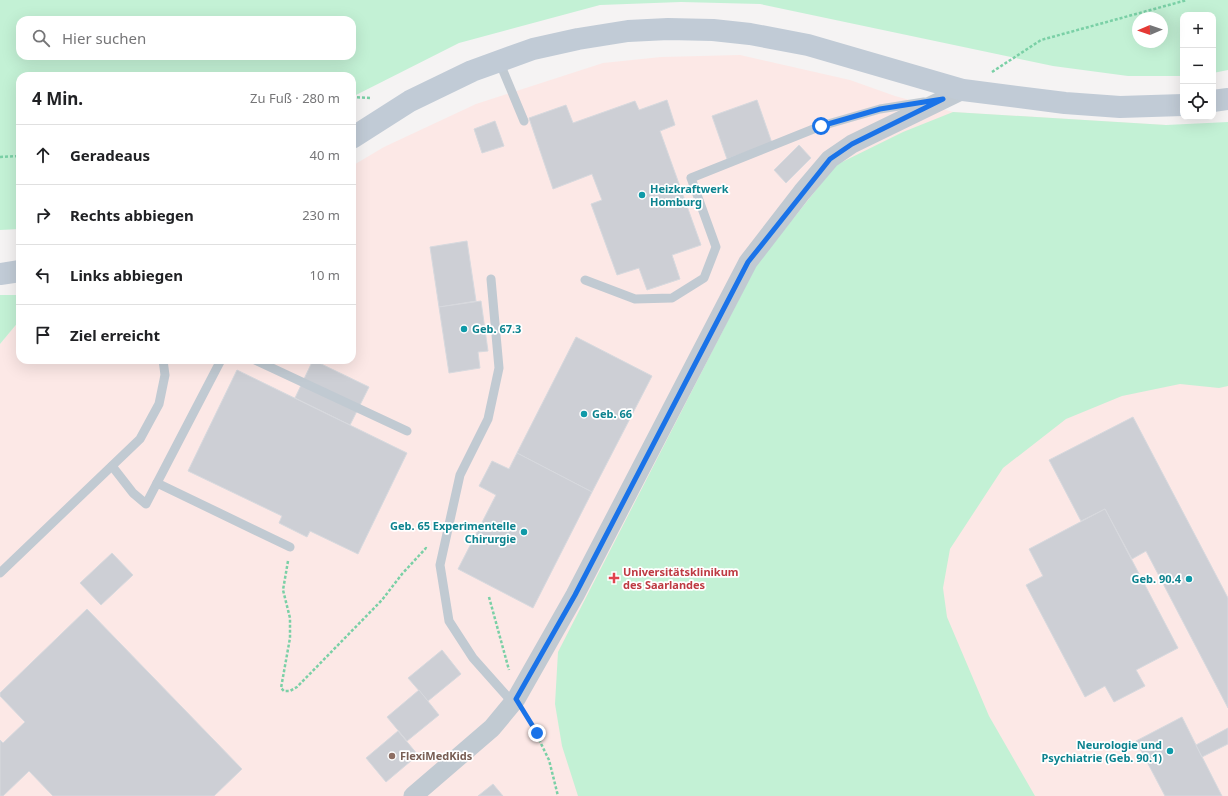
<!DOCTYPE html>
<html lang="de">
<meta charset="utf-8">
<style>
:root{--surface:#fff;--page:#f6f6f6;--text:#202124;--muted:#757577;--line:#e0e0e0}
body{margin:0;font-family:"Noto Sans",sans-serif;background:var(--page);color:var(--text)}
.controls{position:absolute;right:12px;top:12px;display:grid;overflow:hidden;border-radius:8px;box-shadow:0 4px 16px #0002}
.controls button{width:36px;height:36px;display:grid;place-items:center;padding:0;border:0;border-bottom:1px solid var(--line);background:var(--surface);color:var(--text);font:20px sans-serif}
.compass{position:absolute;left:1132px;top:12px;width:36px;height:36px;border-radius:50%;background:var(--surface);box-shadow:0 4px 16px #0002;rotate:268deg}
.stop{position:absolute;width:12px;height:12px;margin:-9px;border:3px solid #1a73e8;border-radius:50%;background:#fff}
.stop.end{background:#1a73e8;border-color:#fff;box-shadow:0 1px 4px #0008}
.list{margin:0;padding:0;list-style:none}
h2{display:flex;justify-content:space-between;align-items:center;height:52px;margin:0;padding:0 16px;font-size:17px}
h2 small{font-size:13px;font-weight:400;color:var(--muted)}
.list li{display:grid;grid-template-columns:26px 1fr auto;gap:12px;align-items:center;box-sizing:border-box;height:60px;padding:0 16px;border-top:1px solid var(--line)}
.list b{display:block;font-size:15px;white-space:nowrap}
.list em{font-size:13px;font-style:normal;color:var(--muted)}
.icon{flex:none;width:22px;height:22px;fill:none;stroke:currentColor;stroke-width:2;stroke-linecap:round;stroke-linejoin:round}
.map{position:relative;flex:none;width:1228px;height:796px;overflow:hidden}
.search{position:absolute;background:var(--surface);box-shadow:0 4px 16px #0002;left:16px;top:16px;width:340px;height:44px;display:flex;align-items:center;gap:10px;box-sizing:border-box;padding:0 14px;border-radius:12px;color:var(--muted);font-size:15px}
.panel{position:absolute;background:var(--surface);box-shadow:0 4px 16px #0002;left:16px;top:72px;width:340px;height:292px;border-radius:12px}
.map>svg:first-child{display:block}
.medical{fill:#fce8e6}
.green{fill:#c3f1d5;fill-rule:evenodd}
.building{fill:#cdcfd5;stroke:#d7d9de}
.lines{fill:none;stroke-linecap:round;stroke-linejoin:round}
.path{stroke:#7ad0a6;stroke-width:2.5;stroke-dasharray:3 2;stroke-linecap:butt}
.lane{stroke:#c1cad2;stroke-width:9}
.street{stroke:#c1cad2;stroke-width:19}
.secondary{stroke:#c1cbd6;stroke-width:22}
.route{stroke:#1a73e8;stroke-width:5}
.culture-dot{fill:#0f9aa8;stroke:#fff;stroke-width:1.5}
.health-dot{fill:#e0444e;stroke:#fff;stroke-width:1.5}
.education-dot{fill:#8d6e63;stroke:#fff;stroke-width:1.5}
.labels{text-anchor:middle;stroke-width:3.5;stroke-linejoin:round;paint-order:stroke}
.culture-label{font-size:11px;font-weight:bold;fill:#0d838f;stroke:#fff;text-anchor:start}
.health-label{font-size:11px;font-weight:bold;fill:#be3a42;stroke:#fff;text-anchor:start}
.education-label{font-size:11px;font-weight:bold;fill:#785e54;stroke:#fff;text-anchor:start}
</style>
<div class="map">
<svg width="1228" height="796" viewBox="0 0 1228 796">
<rect width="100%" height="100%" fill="#f5f3f3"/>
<path class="medical" d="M 740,55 L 850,80 L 895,96 L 953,112 L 1166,125 L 1228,230 L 1228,796 L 0,796 L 0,344 L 20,320 L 20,360 L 352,360 L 352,166 L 384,147 L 476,104 L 603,63 L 661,57 Z"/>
<g class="green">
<path d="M 0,0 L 1228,0 L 1228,70 L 1213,73 L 1213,15 L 1183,15 L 1183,76 L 1128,76 L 1053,66 L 760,4 L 681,2 L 600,5 L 459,43 L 352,97 L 352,76 L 20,76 L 20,229 L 0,230 ZM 1138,18 L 1162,18 L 1162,42 L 1138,42 ZM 20,20 L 352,20 L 352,56 L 20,56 Z"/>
<path d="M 953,112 L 1166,125 L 1228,122 L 1228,386 L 1219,388 L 1180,384 L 1122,396 L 1066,419 L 1003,468 L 950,549 L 943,588 L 947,617 L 989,716 L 1035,796 L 578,796 L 562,746 L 555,704 L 558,652 L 757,264 L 836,165 L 903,132 Z"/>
<path d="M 0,295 L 20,295 L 20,320 L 0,344 Z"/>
</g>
<g class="building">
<path d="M 667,100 L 675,125 L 660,131 L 701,245 L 672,255 L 680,279 L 647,290 L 639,268 L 617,275 L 591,204 L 602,200 L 592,174 L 553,189 L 529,118 L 566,105 L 573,123 L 635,101 L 639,110 Z"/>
<path d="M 757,100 L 772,143 L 727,159 L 712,116 Z"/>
<path d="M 495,121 L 504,146 L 482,153 L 474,129 Z"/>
<path d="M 799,145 L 811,158 L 786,183 L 774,170 Z"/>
<path d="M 467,241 L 476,301 L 439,307 L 430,247 Z"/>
<path d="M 481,301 L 488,351 L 478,352 L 480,368 L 449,373 L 439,307 Z"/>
<path d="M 576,337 L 652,376 L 592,492 L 517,453 Z"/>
<path d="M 313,360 L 369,387 L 350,425 L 295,398 Z"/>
<path d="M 237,370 L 407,453 L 358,554 L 310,531 L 307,537 L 279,523 L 282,516 L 188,471 Z"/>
<path d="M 1133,417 L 1228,598 L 1228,708 L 1146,551 L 1132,559 L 1105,509 L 1081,521 L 1049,460 Z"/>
<path d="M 517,453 L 592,492 L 533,608 L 458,569 L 496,495 L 479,486 L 492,461 L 509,469 Z"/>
<path d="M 1105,509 L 1178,648 L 1136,670 L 1145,686 L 1114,702 L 1105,686 L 1085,697 L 1026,585 L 1043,576 L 1029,549 Z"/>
<path d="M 112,553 L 133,575 L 101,605 L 80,583 Z"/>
<path d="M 87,609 L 242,769 L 214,796 L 53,796 L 29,771 L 3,796 L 0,796 L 0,740 L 3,743 L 25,722 L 0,696 L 0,693 Z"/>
<path d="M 442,650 L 461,674 L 428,701 L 408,678 Z"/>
<path d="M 419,690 L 439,715 L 407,741 L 387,717 Z"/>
<path d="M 1182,717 L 1196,745 L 1222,796 L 1165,796 L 1136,741 Z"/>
<path d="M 1228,728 L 1228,744 L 1202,757 L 1196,745 Z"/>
<path d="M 398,731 L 418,755 L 386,782 L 366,758 Z"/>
<path d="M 493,784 L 503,796 L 478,796 Z"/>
</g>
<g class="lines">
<g class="path">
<path d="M 992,72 L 1041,40 L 1187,0"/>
<path d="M 352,97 L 372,98"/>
<path d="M 0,157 L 20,156"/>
<path d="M 288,561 L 283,590 L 290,618 L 290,638 L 281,688 L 284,691 L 290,691 L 297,687 L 382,600 L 402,574 L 426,548 L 428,549"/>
<path d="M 489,597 L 509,670"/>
<path d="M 528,717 L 549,760 L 558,796"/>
</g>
<g class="lane">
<path d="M 499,61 L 524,121"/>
<path d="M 491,279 L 499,368 L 488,419 L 460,475 L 440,565 L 449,621 L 473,658 L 513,703"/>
<path d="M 585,280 L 635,299 L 672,298 L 704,278 L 716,247 L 691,178 L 821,126 L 880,109 L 924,102"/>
<path d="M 255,360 L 407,431"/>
<path d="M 112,466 L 133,493 L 146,504 L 221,360"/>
<path d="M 157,483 L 290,547"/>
<path d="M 0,573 L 140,439 L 159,404 L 165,375 L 163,360"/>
</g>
<path class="street" d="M 413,796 L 492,728 L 516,699 L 575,595 L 748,262 L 802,192 L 830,159 L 852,144 L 963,90"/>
<g class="secondary">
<path d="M 1213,101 L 1228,99"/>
<path d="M 352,138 L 410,101 L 472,71 L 533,49 L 578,39 L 628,31 L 668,29 L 713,30 L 750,34 L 808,45 L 963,90 L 1065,103 L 1120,107 L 1183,105"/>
<path d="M 0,274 L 20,271"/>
</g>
</g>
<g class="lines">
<path class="route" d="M 537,733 L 516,699 L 575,595 L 748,262 L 830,159 L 852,144 L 943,99 L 880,109 L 821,126"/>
</g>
<g class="culture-dot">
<circle cx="642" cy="195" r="4"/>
<circle cx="464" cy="329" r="4"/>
<circle cx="584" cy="414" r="4"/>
<circle cx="524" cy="532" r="4"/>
<circle cx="1189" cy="579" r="4"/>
<circle cx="1170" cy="751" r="4"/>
</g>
<path class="health-dot" d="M612 572h4v4h4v4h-4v4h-4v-4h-4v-4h4z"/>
<circle class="education-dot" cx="392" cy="756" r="4"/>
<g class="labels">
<g class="culture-label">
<text x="650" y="193">Heizkraftwerk<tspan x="650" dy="13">Homburg</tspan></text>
<text x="472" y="333">Geb. 67.3</text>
<text x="592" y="418">Geb. 66</text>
<text x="516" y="530" text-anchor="end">Geb. 65 Experimentelle<tspan x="516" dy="13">Chirurgie</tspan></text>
<text x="1181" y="583" text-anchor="end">Geb. 90.4</text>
<text x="1162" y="749" text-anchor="end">Neurologie und<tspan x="1162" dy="13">Psychiatrie (Geb. 90.1)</tspan></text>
</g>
<g class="health-label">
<text x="623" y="576">Universitätsklinikum<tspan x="623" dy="13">des Saarlandes</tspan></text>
</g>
<g class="education-label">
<text x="400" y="760">FlexiMedKids</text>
</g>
</g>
</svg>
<div class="controls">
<button>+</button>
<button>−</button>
<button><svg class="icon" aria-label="locate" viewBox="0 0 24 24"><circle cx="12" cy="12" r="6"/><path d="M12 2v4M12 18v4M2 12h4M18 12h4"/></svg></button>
</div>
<svg class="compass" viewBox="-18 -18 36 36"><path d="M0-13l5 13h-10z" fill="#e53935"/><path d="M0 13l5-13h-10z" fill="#757577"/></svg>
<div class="stop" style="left:821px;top:126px"></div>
<div class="stop end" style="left:537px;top:733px"></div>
<div class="search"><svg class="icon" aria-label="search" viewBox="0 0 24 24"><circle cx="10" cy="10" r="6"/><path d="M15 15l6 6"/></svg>Hier suchen</div>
<section class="panel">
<h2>4 Min.<small>Zu Fuß · 280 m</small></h2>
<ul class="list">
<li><svg class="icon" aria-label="ahead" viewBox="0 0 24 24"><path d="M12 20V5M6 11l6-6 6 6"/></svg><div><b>Geradeaus</b></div><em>40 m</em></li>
<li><svg class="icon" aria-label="right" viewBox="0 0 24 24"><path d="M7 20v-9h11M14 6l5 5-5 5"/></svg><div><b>Rechts abbiegen</b></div><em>230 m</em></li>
<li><svg class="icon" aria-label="left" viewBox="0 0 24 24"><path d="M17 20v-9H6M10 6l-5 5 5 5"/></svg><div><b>Links abbiegen</b></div><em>10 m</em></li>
<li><svg class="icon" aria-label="arrive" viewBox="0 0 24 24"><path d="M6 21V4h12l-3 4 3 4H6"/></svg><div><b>Ziel erreicht</b></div></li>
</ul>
</section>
</div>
